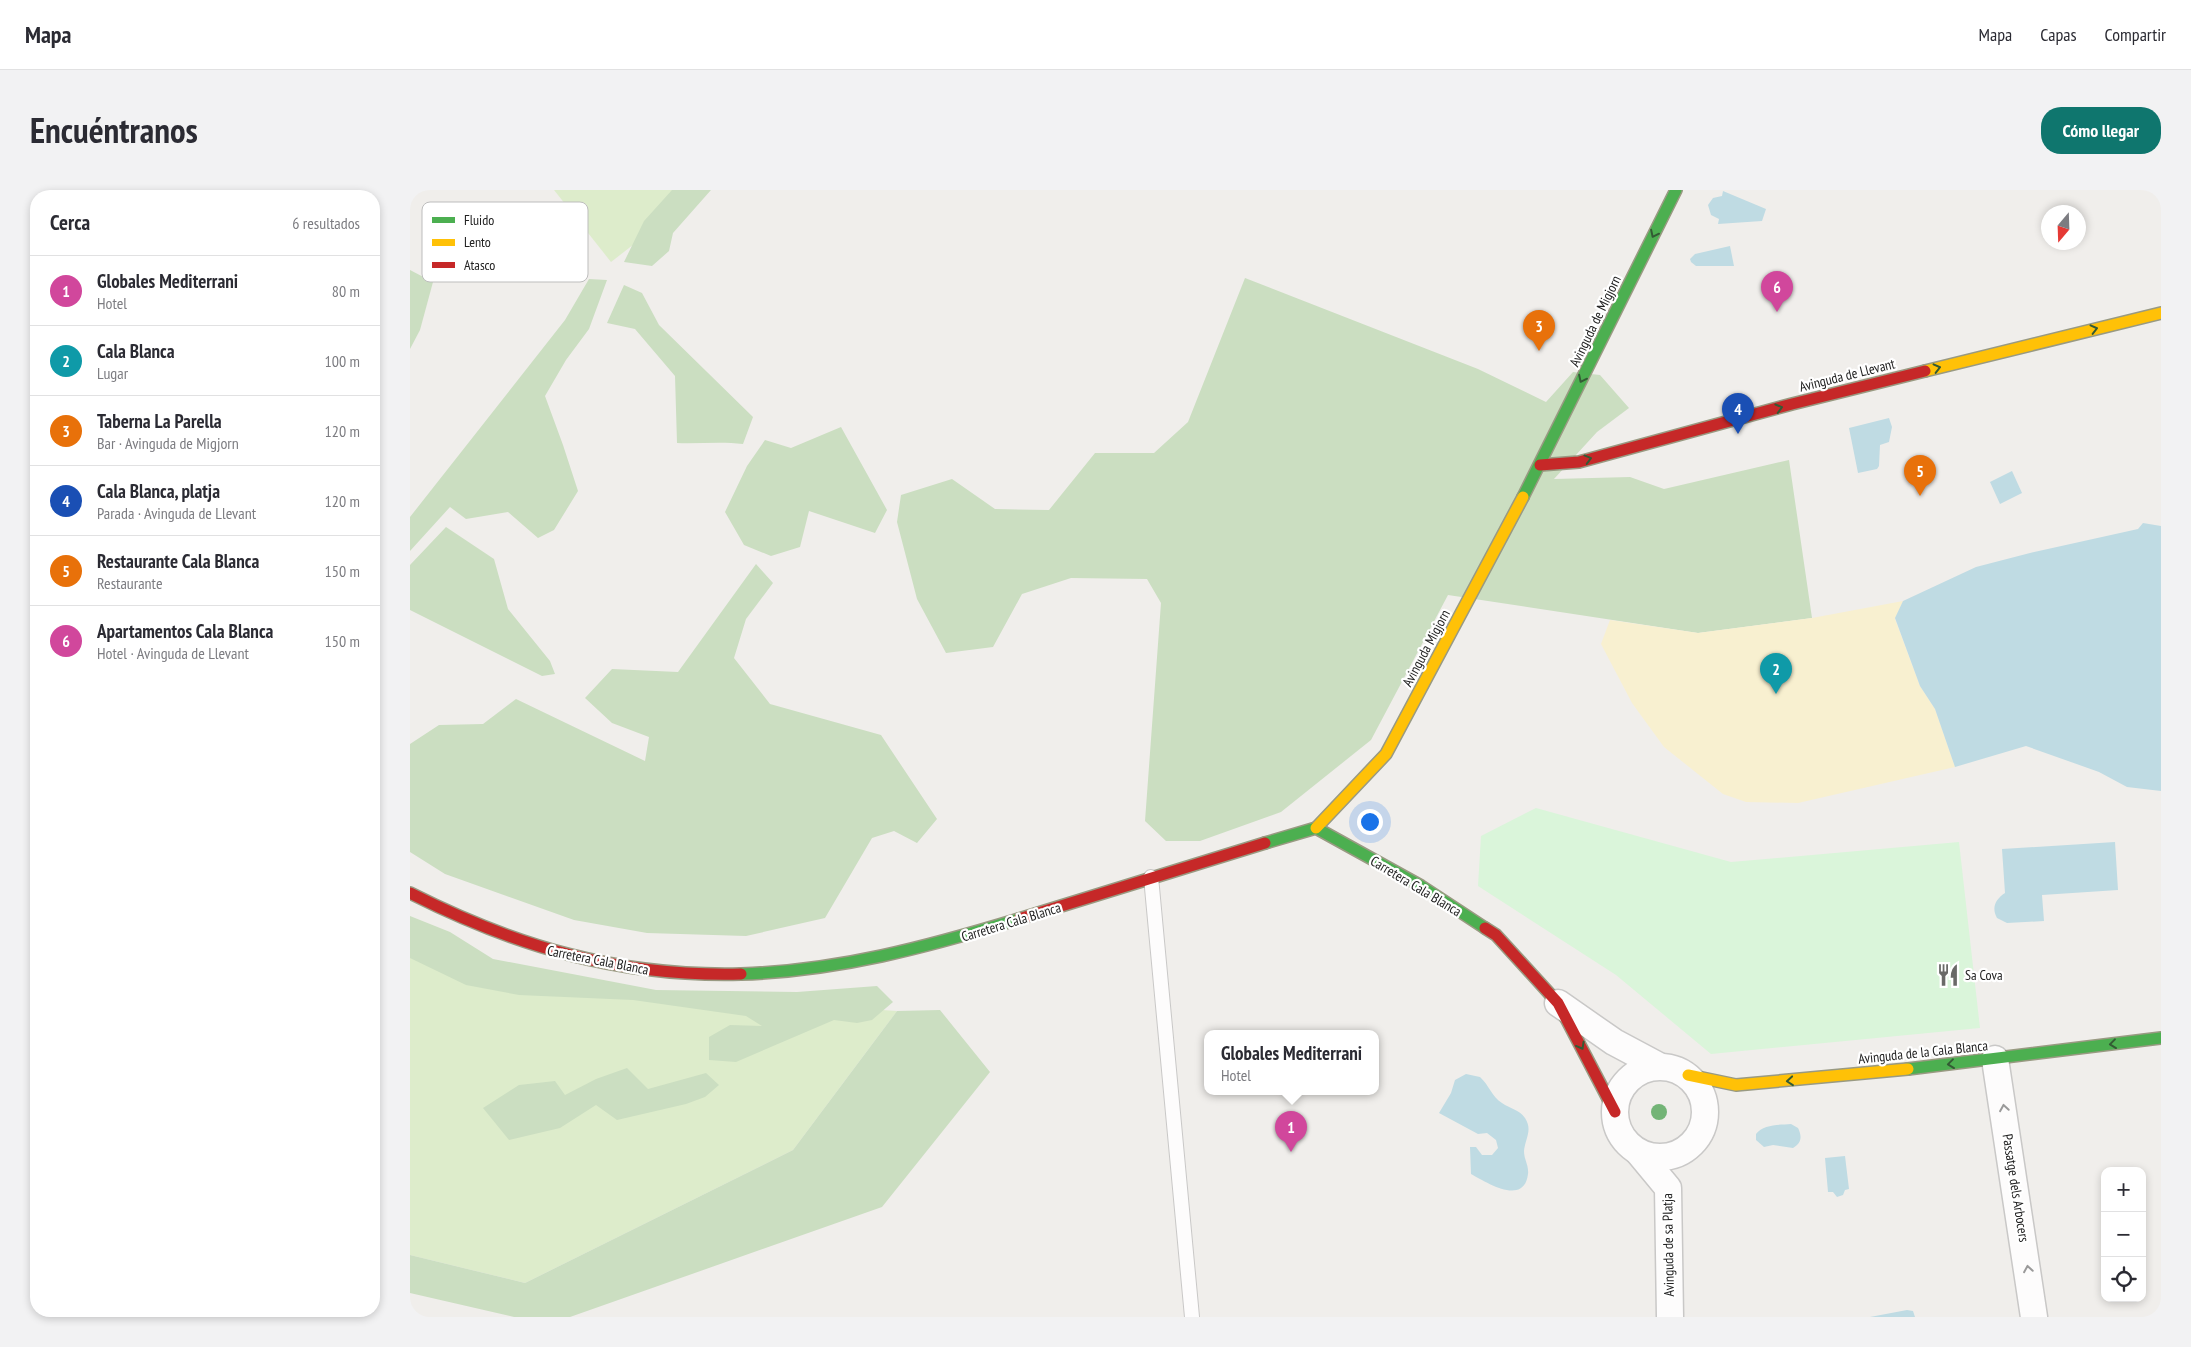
<!DOCTYPE html>
<html lang="es">
<meta charset="utf-8">
<style>
:root{--surface:#fff;--page:#f2f2f3;--text:#2b2b33;--muted:#7c7c81;--line:#e1e1e2;--accent:#0f766e}
body{margin:0;font-family:"PT Sans Narrow",sans-serif;background:var(--page);color:var(--text)}
.controls{position:absolute;right:15px;bottom:15px;display:grid;overflow:hidden;border-radius:10px;box-shadow:0 2px 8px #0003}
.controls button{width:45px;height:45px;display:grid;place-items:center;padding:0;border:0;border-bottom:1px solid var(--line);background:var(--surface);color:var(--text);font:25px sans-serif}
.compass{position:absolute;left:1631px;top:15px;width:45px;height:45px;border-radius:50%;background:var(--surface);box-shadow:0 2px 8px #0003;rotate:199deg}
.you{position:absolute;left:959px;top:631px;width:18px;height:18px;margin:-12px;border:4px solid #fff;border-radius:50%;background:#1a73e8;box-shadow:0 0 0 8px #1a73e833}
.badge{display:grid;place-items:center;width:32px;height:32px;border-radius:50%;background:var(--accent);color:#fff;font-size:16px;font-weight:700}
.pin{position:absolute;translate:-50% -41px;filter:drop-shadow(0 1px 2px #0008)}
.pin::after{content:'';position:absolute;top:26px;width:18px;height:15px;background:inherit;clip-path:polygon(0 0,100% 0,50% 100%)}
.popup{position:absolute;left:794px;top:840px;width:175px;height:65px;box-sizing:border-box;display:grid;place-content:center;border-radius:10px;background:var(--surface);filter:drop-shadow(0 1px 4px #0005);font-size:16px;white-space:nowrap;color:var(--muted)}
.popup b{font-size:19px;color:var(--text)}
.popup::after{content:'';position:absolute;left:50%;top:100%;margin-left:-10px;border:10px solid transparent;border-top-color:var(--surface)}
.list{margin:0;padding:0;list-style:none}
h2{display:flex;justify-content:space-between;align-items:center;height:65px;margin:0;padding:0 20px;font-size:21px}
h2 small{font-size:16px;font-weight:400;color:var(--muted)}
.list li{display:grid;grid-template-columns:32px 1fr auto;gap:15px;align-items:center;box-sizing:border-box;height:70px;padding:0 20px;border-top:1px solid var(--line)}
.list b{display:block;font-size:19px;white-space:nowrap}
.list p{margin:0;font-size:16px;white-space:nowrap;color:var(--muted)}
.list em{font-size:16px;font-style:normal;color:var(--muted)}
.icon{flex:none;width:28px;height:28px;fill:none;stroke:currentColor;stroke-width:2;stroke-linecap:round;stroke-linejoin:round}
.map{position:relative;flex:none;width:1751px;height:1127px;overflow:hidden;border-radius:20px}
header{display:flex;align-items:center;gap:30px;box-sizing:border-box;height:70px;padding:0 25px;background:var(--surface);border-bottom:1px solid var(--line)}
header strong{font-size:24px}
nav{display:flex;gap:28px;margin-inline-start:auto;font-size:18px}
.intro{display:flex;align-items:center;justify-content:space-between;box-sizing:border-box;height:120px;padding:0 30px}
h1{margin:0;font-size:35px}
.button{padding:12px 22px;border-radius:20px;background:var(--accent);color:#fff;font-size:18px;font-weight:700}
main{display:flex;gap:30px;padding:0 30px}
aside{flex:1;background:var(--surface);border-radius:20px;box-shadow:0 2px 8px #0003}
.map>svg:first-child{display:block}
.grass{fill:#ddeccb}
.forest{fill:#cbdec1}
.sand{fill:#f8f0d0}
.park{fill:#daf5da}
.water{fill:#bfdbe3}
.lines{fill:none;stroke-linecap:round;stroke-linejoin:round}
.lane-casing{stroke:#c9c8c7;stroke-width:16}
.street-casing{stroke:#c9c8c7;stroke-width:29}
.fast-casing{stroke:#999a82;stroke-width:14}
.slow-casing{stroke:#999a82;stroke-width:14}
.jam-casing{stroke:#999a82;stroke-width:14}
.lane{stroke:#fdfcfc;stroke-width:14}
.street{stroke:#fdfcfc;stroke-width:26}
.fast{stroke:#4caf50;stroke-width:11}
.slow{stroke:#ffc107;stroke-width:11}
.jam{stroke:#c62828;stroke-width:11}
.tree{fill:#73b476}
.oneway{stroke:#335a34}
.oneway2{stroke:#9a9a9a}
.labels{text-anchor:middle;stroke-width:4.5;stroke-linejoin:round;paint-order:stroke}
.street-label{font-size:14px;fill:#222;stroke:#fff}
.poi-label{font-size:14px;fill:#222;stroke:#fff;text-anchor:start}
.key{fill:#fff;stroke:#bdbdbd;stroke-width:1}
.key-label{font-size:14px;fill:#222}
</style>
<header>
<strong>Mapa</strong>
<nav><a>Mapa</a><a>Capas</a><a>Compartir</a></nav>
</header>
<div class="intro"><h1>Encuéntranos</h1><a class="button">Cómo llegar</a></div>
<main>
<aside>
<h2>Cerca<small>6 resultados</small></h2>
<ul class="list">
<li><span class="badge" style="background:#d1479c">1</span><div><b>Globales Mediterrani</b><p>Hotel</p></div><em>80 m</em></li>
<li><span class="badge" style="background:#0f9aa8">2</span><div><b>Cala Blanca</b><p>Lugar</p></div><em>100 m</em></li>
<li><span class="badge" style="background:#e8710a">3</span><div><b>Taberna La Parella</b><p>Bar · Avinguda de Migjorn</p></div><em>120 m</em></li>
<li><span class="badge" style="background:#1a4fb4">4</span><div><b>Cala Blanca, platja</b><p>Parada · Avinguda de Llevant</p></div><em>120 m</em></li>
<li><span class="badge" style="background:#e8710a">5</span><div><b>Restaurante Cala Blanca</b><p>Restaurante</p></div><em>150 m</em></li>
<li><span class="badge" style="background:#d1479c">6</span><div><b>Apartamentos Cala Blanca</b><p>Hotel · Avinguda de Llevant</p></div><em>150 m</em></li>
</ul>
</aside>
<div class="map">
<svg width="1751" height="1127" viewBox="0 0 1751 1127">
<rect width="100%" height="100%" fill="#f0eeeb"/>
<g class="grass">
<path d="M 144,0 L 284,0 L 264,23 L 201,72 Z"/>
<path d="M 0,760 L 71,793 L 487,821 L 383,960 L 115,1093 L 0,1065 Z"/>
</g>
<g class="forest">
<path d="M 262,0 L 301,0 L 263,43 L 259,61 L 242,76 L 214,72 L 234,31 Z"/>
<path d="M 0,80 L 23,92 L 10,140 L 0,159 Z"/>
<path d="M 835,88 L 1068,179 L 1136,212 L 1163,182 L 1190,185 L 1219,218 L 1187,242 L 1144,289 L 1220,287 L 1254,299 L 1379,270 L 1402,428 L 1288,443 L 1038,405 L 961,550 L 871,622 L 790,651 L 756,651 L 735,631 L 751,413 L 737,389 L 661,388 L 612,404 L 583,457 L 536,463 L 507,409 L 487,332 L 491,305 L 542,289 L 585,319 L 639,320 L 685,263 L 744,263 L 778,232 Z"/>
<path d="M 179,89 L 197,90 L 179,139 L 156,170 L 135,206 L 153,255 L 168,301 L 144,340 L 128,348 L 98,322 L 56,329 L 40,317 L 0,361 L 0,327 L 155,130 Z"/>
<path d="M 214,95 L 232,103 L 249,135 L 343,227 L 333,254 C 311,251 289,254 267,253 L 265,186 L 225,139 L 197,133 Z"/>
<path d="M 431,237 L 477,320 L 465,343 L 399,321 L 390,357 L 361,366 L 334,355 L 315,322 L 337,276 L 355,250 L 381,258 Z"/>
<path d="M 36,337 L 84,369 L 98,419 L 140,471 L 145,484 L 132,486 L 0,420 L 0,375 Z"/>
<path d="M 346,374 L 363,393 L 336,429 L 324,468 L 360,514 L 471,545 L 527,629 L 507,653 L 484,641 L 462,648 L 415,728 L 336,746 L 237,743 L 164,730 L 35,684 L 0,662 L 0,554 L 29,535 L 73,534 L 106,509 L 235,571 L 239,547 L 202,533 L 175,508 L 202,479 L 268,482 Z"/>
<path d="M 0,726 L 40,742 L 83,769 L 246,800 L 387,802 L 467,796 L 483,812 L 462,830 L 447,833 L 424,830 L 326,872 L 299,870 L 299,847 L 320,835 L 352,836 L 336,826 L 223,810 L 109,805 L 56,795 L 0,768 Z"/>
<path d="M 530,820 L 580,882 L 472,1017 L 160,1127 L 104,1127 L 0,1103 L 0,1065 L 115,1093 L 383,960 L 487,821 Z"/>
<path d="M 217,878 L 238,899 L 296,883 L 309,895 L 295,907 L 276,914 L 207,930 L 186,915 L 150,938 L 99,950 L 73,918 L 109,895 L 145,891 L 155,905 L 186,889 Z"/>
</g>
<path class="sand" d="M 1493,411 L 1485,429 L 1510,496 L 1525,519 L 1545,577 L 1388,613 L 1336,612 L 1313,604 L 1254,557 L 1222,513 L 1191,454 L 1200,430 L 1288,443 L 1402,428 Z"/>
<path class="park" d="M 1126,618 L 1321,672 L 1549,652 L 1570,838 L 1301,864 L 1206,785 L 1068,696 L 1071,646 Z"/>
<g class="water">
<path d="M 1313,1 L 1356,19 L 1352,31 L 1308,34 L 1309,29 L 1301,25 L 1298,15 L 1303,8 L 1312,6 Z"/>
<path d="M 1320,56 L 1324,76 L 1286,76 L 1281,72 L 1280,69 L 1285,64 Z"/>
<path d="M 1479,228 L 1482,237 L 1479,252 L 1470,255 L 1469,276 L 1467,279 L 1448,283 L 1439,238 Z"/>
<path d="M 1602,281 L 1612,303 L 1590,314 L 1580,292 Z"/>
<path d="M 1733,333 L 1751,336 L 1751,601 L 1717,597 L 1689,582 L 1616,556 L 1545,577 L 1525,519 L 1510,496 L 1485,428 L 1493,411 L 1566,377 L 1620,363 L 1728,339 Z"/>
<path d="M 1705,652 L 1708,700 L 1632,705 L 1634,731 L 1597,733 L 1587,728 C 1581,717 1586,709 1595,703 L 1592,659 Z"/>
<path d="M 1056,884 L 1070,887 C 1079,895 1082,907 1092,913 C 1100,919 1109,919 1115,928 C 1123,940 1115,949 1114,961 C 1114,970 1119,975 1118,984 C 1114,1017 1076,992 1061,984 L 1060,957 L 1066,957 L 1072,965 L 1082,965 L 1088,958 L 1086,950 L 1077,943 L 1068,944 L 1029,923 L 1041,903 L 1045,890 Z"/>
<path d="M 1381,934 L 1388,938 C 1392,946 1392,953 1383,958 L 1363,955 L 1354,957 L 1346,950 L 1346,944 C 1353,934 1370,935 1381,934 Z"/>
<path d="M 1435,966 L 1439,999 L 1435,1000 L 1433,1005 L 1427,1007 L 1423,1002 L 1418,1002 L 1415,968 Z"/>
<path d="M 1497,1120 L 1503,1121 L 1505,1127 L 1460,1127 Z"/>
</g>
<g class="lines">
<defs>
<path id="lane" d="M 741,687 L 782,1127"/>
<g id="street">
<path d="M 1148,813 L 1204,852 L 1249,876"/>
<path d="M 1585,869 L 1624,1127"/>
<circle cx="1250" cy="922" r="45"/>
<path d="M 1229,963 L 1258,998 L 1260,1127"/>
</g>
<g id="fast">
<path d="M 1113,307 L 1266,0"/>
<path d="M 855,653 L 906,638 L 1011,696 L 1075,738"/>
<path d="M 331,784 C 428,781 517,757 609,729"/>
<path d="M 1498,879 L 1751,848"/>
</g>
<g id="slow">
<path d="M 1515,181 L 1751,123"/>
<path d="M 906,638 L 976,564 L 1113,307"/>
<path d="M 1278,885 L 1326,895 L 1498,879"/>
</g>
<g id="jam">
<path d="M 1130,275 L 1169,272 L 1382,214 L 1515,181"/>
<path d="M 0,703 C 107,757 210,787 331,784"/>
<path d="M 609,729 L 855,653"/>
<path d="M 1075,738 L 1086,745 L 1148,813 L 1205,922"/>
</g>
</defs>
<use href="#lane" class="lane-casing"/>
<use href="#street" class="street-casing"/>
<use href="#fast" class="fast-casing"/>
<use href="#slow" class="slow-casing"/>
<use href="#jam" class="jam-casing"/>
<use href="#lane" class="lane"/>
<use href="#street" class="street"/>
<use href="#fast" class="fast"/>
<use href="#slow" class="slow"/>
<use href="#jam" class="jam"/>
</g>
<circle class="tree" cx="1249" cy="922" r="8"/>
<defs><path id="oneway-chevron" d="M-2-3.5L2.5 0L-2 3.5" fill="none" stroke-width="1.6" stroke-linecap="round" stroke-linejoin="round" transform="scale(1.25)"/></defs>
<g class="oneway">
<use href="#oneway-chevron" transform="translate(1244 44) rotate(116)"/>
<use href="#oneway-chevron" transform="translate(1684 139) rotate(-14)"/>
<use href="#oneway-chevron" transform="translate(1527 178) rotate(-14)"/>
<use href="#oneway-chevron" transform="translate(1172 189) rotate(116)"/>
<use href="#oneway-chevron" transform="translate(1369 218) rotate(-16)"/>
<use href="#oneway-chevron" transform="translate(1178 269) rotate(-15)"/>
<use href="#oneway-chevron" transform="translate(1703 854) rotate(173)"/>
<use href="#oneway-chevron" transform="translate(1171 856) rotate(61)"/>
<use href="#oneway-chevron" transform="translate(1541 874) rotate(173)"/>
<use href="#oneway-chevron" transform="translate(1380 891) rotate(175)"/>
</g>
<g class="oneway2">
<use href="#oneway-chevron" transform="translate(1594 918) rotate(-99)"/>
<use href="#oneway-chevron" transform="translate(1618 1079) rotate(-99)"/>
</g>
<defs>
<symbol id="restaurant-bare" viewBox="-9 -9 18 18"><path d="M-5-6h1v4h1v-4h1v4h1v-4h1v5L-1.5 .5V6h-2V.5L-5-1ZM5-6V6H3V1.5H1.5Q1.5-4 5-6Z" fill="#6a6968" stroke="#fff" stroke-width="2.5" paint-order="stroke"/></symbol>
</defs>
<g fill-rule="evenodd">
<use href="#restaurant-bare" x="1522" y="769" width="32" height="32"/>
</g>
<g class="labels">
<g class="street-label">
<text transform="translate(1185 131) rotate(-64)" y="5">Avinguda de Migjorn</text>
<text transform="translate(1437 185) rotate(-14)" y="5">Avinguda de Llevant</text>
<text transform="translate(1016 458) rotate(-62)" y="5">Avinguda Migjorn</text>
<text transform="translate(1006 696) rotate(31)" y="5">Carretera Cala Blanca</text>
<text transform="translate(601 732) rotate(-17)" y="5">Carretera Cala Blanca</text>
<text transform="translate(188 770) rotate(11)" y="5">Carretera Cala Blanca</text>
<text transform="translate(1513 862) rotate(-6)" y="5">Avinguda de la Cala Blanca</text>
<text transform="translate(1606 998) rotate(81)" y="5">Passatge dels Arbocers</text>
<text transform="translate(1258 1055) rotate(-91)" y="5">Avinguda de sa Platja</text>
</g>
<g class="poi-label">
<text x="1555" y="790">Sa Cova</text>
</g>
</g>
<rect x="12" y="12" width="166" height="80" rx="8" class="key"/>
<rect x="22" y="27" width="23" height="6" fill="#4caf50"/>
<rect x="22" y="49" width="23" height="7" fill="#ffc107"/>
<rect x="22" y="72" width="23" height="6" fill="#c62828"/>
<g class="key-label">
<text x="54" y="35">Fluido</text>
<text x="54" y="57">Lento</text>
<text x="54" y="80">Atasco</text>
</g>
</svg>
<div class="controls">
<button>+</button>
<button>−</button>
<button><svg class="icon" aria-label="locate" viewBox="0 0 24 24"><circle cx="12" cy="12" r="6"/><path d="M12 2v4M12 18v4M2 12h4M18 12h4"/></svg></button>
</div>
<svg class="compass" viewBox="-18 -18 36 36"><path d="M0-13l5 13h-10z" fill="#e53935"/><path d="M0 13l5-13h-10z" fill="#7c7c81"/></svg>
<div class="you"></div>
<div class="pin badge" style="left:881px;top:962px;background:#d1479c">1</div>
<div class="popup"><b>Globales Mediterrani</b>Hotel</div>
<div class="pin badge" style="left:1366px;top:504px;background:#0f9aa8">2</div>
<div class="pin badge" style="left:1129px;top:161px;background:#e8710a">3</div>
<div class="pin badge" style="left:1328px;top:244px;background:#1a4fb4">4</div>
<div class="pin badge" style="left:1510px;top:306px;background:#e8710a">5</div>
<div class="pin badge" style="left:1367px;top:122px;background:#d1479c">6</div>
</div>
</main>
